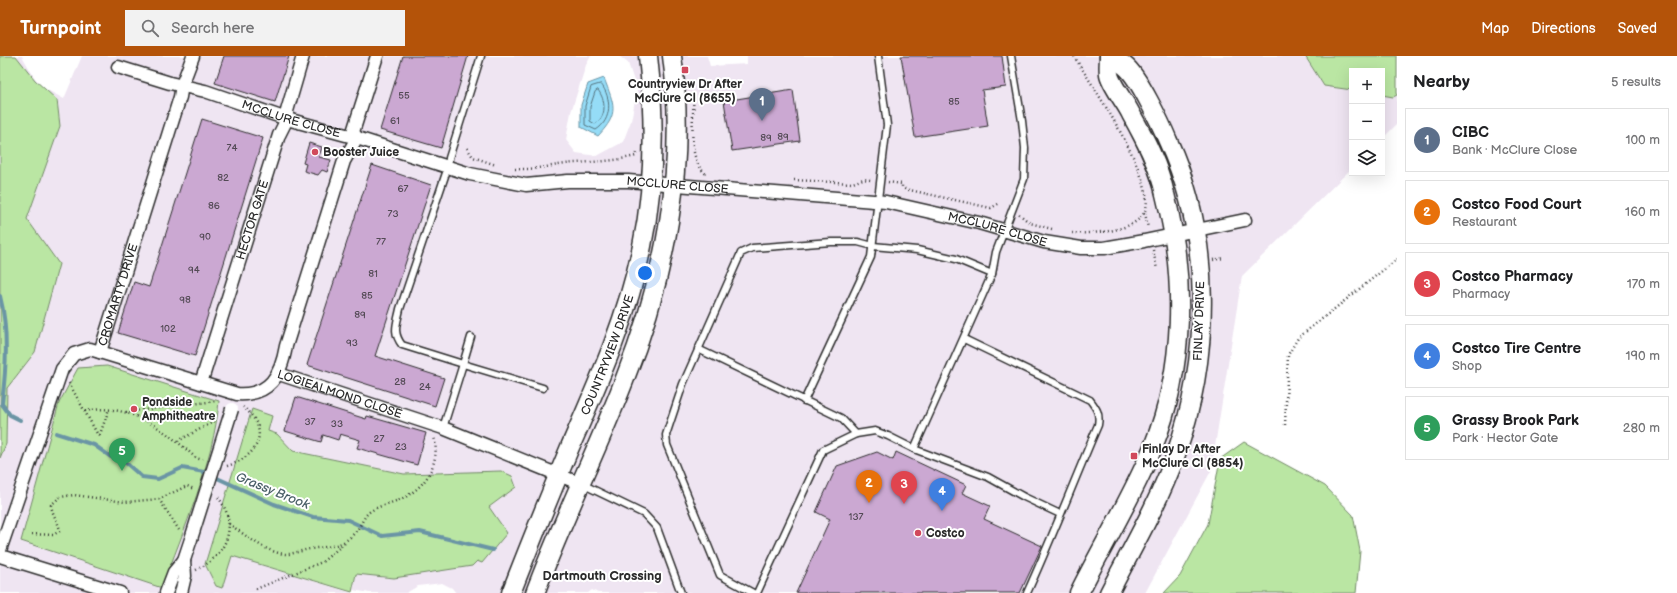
<!DOCTYPE html>
<meta charset="utf-8">
<style>
:root{--surface:#fff;--page:#f2f2f2;--text:#202124;--muted:#757577;--line:#e0e0e0;--accent:#b45309}
body{margin:0;font-family:"Balsamiq Sans",sans-serif;background:var(--page);color:var(--text)}
.controls{position:absolute;right:12px;top:12px;display:grid;overflow:hidden;border-radius:0px;box-shadow:0 4px 16px #0002}
.controls button{width:36px;height:36px;display:grid;place-items:center;padding:0;border:0;border-bottom:1px solid var(--line);background:var(--surface);color:var(--text);font:20px sans-serif}
.you{position:absolute;left:645px;top:217px;width:14px;height:14px;margin:-10px;border:3px solid #fff;border-radius:50%;background:#1a73e8;box-shadow:0 0 0 6px #1a73e833}
.badge{display:grid;place-items:center;width:26px;height:26px;border-radius:50%;background:var(--accent);color:#fff;font-size:13px;font-weight:700}
.pin{position:absolute;translate:-50% -33px;filter:drop-shadow(0 1px 2px #0008)}
.pin::after{content:'';position:absolute;top:21px;width:14px;height:12px;background:inherit;clip-path:polygon(0 0,100% 0,50% 100%)}
.list{margin:0;padding:0;list-style:none}
h2{display:flex;justify-content:space-between;align-items:center;height:52px;margin:0;padding:0 16px;font-size:17px}
h2 small{font-size:13px;font-weight:400;color:var(--muted)}
.list li{display:grid;grid-template-columns:26px 1fr auto;gap:12px;align-items:center;box-sizing:border-box;height:64px;margin:0 8px 8px;padding:0 8px;border:1px solid var(--line);border-radius:0px}
.list b{display:block;font-size:15px;white-space:nowrap}
.list p{margin:0;font-size:13px;white-space:nowrap;color:var(--muted)}
.list em{font-size:13px;font-style:normal;color:var(--muted)}
.icon{flex:none;width:22px;height:22px;fill:none;stroke:currentColor;stroke-width:2;stroke-linecap:round;stroke-linejoin:round}
.map{position:relative;flex:none;width:1397px;height:537px;overflow:hidden}
header{display:flex;align-items:center;gap:24px;box-sizing:border-box;height:56px;padding:0 20px;background:var(--accent);color:#fff}
header strong{font-size:19px}
nav{display:flex;gap:22px;margin-inline-start:auto;font-size:14px}
.search{width:280px;height:36px;background:var(--page);display:flex;align-items:center;gap:10px;box-sizing:border-box;padding:0 14px;border-radius:0px;color:var(--muted);font-size:15px}
main{display:flex}
aside{flex:1;background:var(--surface)}
.map>svg:first-child{display:block}
.built{fill:#efe5f2;fill-rule:evenodd}
.green{fill:#bae6a3;stroke:#728867}
.water{fill:#95dcf7;stroke:#6b95a5}
.lines{fill:none;stroke-linecap:round;stroke-linejoin:round}
.shore{stroke:#55727d;stroke-width:1}
.stream{stroke:#6b95a5;stroke-width:4}
.building{fill:#cba8d2;stroke:#2b2b2b}
.lane-casing{stroke:#2b2b2b;stroke-width:9}
.street-casing{stroke:#2b2b2b;stroke-width:15}
.secondary-casing{stroke:#2b2b2b;stroke-width:21}
.path{stroke:#2b2b2b;stroke-width:2.5;stroke-dasharray:1 3;stroke-linecap:butt}
.lane{stroke:#fff;stroke-width:6}
.street{stroke:#fff;stroke-width:12}
.secondary{stroke:#fff;stroke-width:18}
.street-bridge-casing{stroke:#2b2b2b;stroke-width:15;stroke-linecap:butt}
.street-bridge{stroke:#fff;stroke-width:12}
.poi-dot{fill:#d1495b;stroke:#fff;stroke-width:1.5}
.labels{text-anchor:middle;stroke-width:4;stroke-linejoin:round;paint-order:stroke}
.number-label{font-size:10px;fill:#534a55}
.poi-label{font-size:12px;font-weight:bold;fill:#2b2b2b;stroke:#fff;text-anchor:start}
.street-label{font-size:12px;fill:#2b2b2b;stroke:#fff}
.water-label{font-size:13px;font-style:italic;fill:#4b6068;stroke:#fff}
.neighbourhood-label{font-size:13px;font-weight:bold;fill:#2b2b2b;stroke:#fff}
</style>
<header>
<strong>Turnpoint</strong>
<div class="search"><svg class="icon" aria-label="search" viewBox="0 0 24 24"><circle cx="10" cy="10" r="6"/><path d="M15 15l6 6"/></svg>Search here</div>
<nav><a>Map</a><a>Directions</a><a>Saved</a></nav>
</header>
<main>
<div class="map">
<svg width="1397" height="537" viewBox="0 0 1397 537">
<rect width="100%" height="100%" fill="#fff"/>
<filter id="ink" filterUnits="userSpaceOnUse"><feTurbulence type="fractalNoise" baseFrequency=".025" numOctaves="2"/><feDisplacementMap in="SourceGraphic" scale="8" xChannelSelector="R" yChannelSelector="G"/><feConvolveMatrix kernelMatrix="1 2 1 2 8 2 1 2 1" color-interpolation-filters="sRGB"/></filter>
<g filter="url(#ink)">
<g class="built">
<path d="M 16,0 L 22,0 L 36,24 L 44,32 L 64,43 L 82,0 L 591,0 L 586,9 L 571,56 L 566,84 L 576,97 L 597,100 L 623,86 L 631,65 L 637,34 L 628,7 L 619,0 L 707,0 L 710,10 L 747,8 L 747,0 L 1305,0 L 1324,30 L 1352,34 L 1352,112 L 1242,220 L 1211,415 L 1145,537 L 598,537 L 592,534 L 588,537 L 456,537 L 452,532 L 442,527 L 418,530 L 406,537 L 370,537 L 353,534 L 356,518 L 394,522 L 516,431 L 512,420 L 501,415 L 404,418 L 293,395 L 277,378 L 268,375 L 252,353 L 205,508 L 216,530 L 222,532 L 232,500 L 352,537 L 0,537 L 0,402 L 6,388 L 7,332 L 35,296 L 59,208 L 27,163 L 60,70 L 57,44 L 35,24 ZM 202,340 L 219,345 L 37,430 L 59,347 Z"/>
<path d="M 1382,39 L 1393,41 L 1397,39 L 1397,68 L 1382,83 Z"/>
</g>
<g class="green">
<path d="M 0,0 L 16,0 L 35,24 L 57,44 L 60,70 L 27,163 L 59,208 L 35,296 L 7,332 L 6,388 L 0,402 Z"/>
<path d="M 1305,0 L 1397,0 L 1397,39 L 1393,41 L 1382,39 L 1382,15 L 1352,15 L 1352,34 L 1324,30 Z"/>
<path d="M 107,310 L 219,345 C 214,405 183,475 162,532 L 21,485 L 59,347 L 78,312 Z"/>
<path d="M 252,353 L 272,360 L 268,375 L 277,378 L 293,395 L 404,418 L 501,415 L 512,420 L 516,431 L 489,451 L 507,477 L 482,507 L 477,505 L 472,510 L 394,522 L 356,518 L 352,536 L 232,500 L 222,532 L 216,530 L 205,508 Z"/>
<path d="M 1244,386 L 1325,430 L 1353,459 L 1360,495 L 1356,537 L 1164,537 L 1180,520 L 1208,468 L 1220,403 Z"/>
</g>
<path class="water" d="M 604,22 C 614,49 620,57 598,80 L 581,71 L 581,49 L 588,28 Z"/>
<g class="lines">
<g class="shore">
<path d="M 601,28 C 612,42 612,64 596,74 L 585,69 L 585,50 L 591,31 Z"/>
<path d="M 598,34 C 606,44 607,61 595,68 L 590,65 L 590,51 L 595,36 Z"/>
</g>
<g class="stream">
<path d="M 0,240 C 9,275 6,313 2,348 L 10,359 L 20,364"/>
<path d="M 56,377 L 94,389 L 111,401 L 126,407 L 142,421 L 158,423 L 182,412 L 204,416 L 274,448 L 313,461 L 348,464 L 382,480 L 420,476 L 493,494"/>
</g>
</g>
<g class="building">
<path d="M 224,0 L 289,0 L 275,46 L 215,27 Z"/>
<path d="M 403,0 L 468,0 L 441,92 L 380,74 Z"/>
<path d="M 901,0 L 1002,0 L 1006,31 L 982,34 L 988,70 L 915,81 Z"/>
<path d="M 793,34 L 800,85 L 732,95 L 724,45 Z"/>
<path d="M 202,63 L 263,82 L 195,300 L 118,277 L 134,226 L 149,231 Z"/>
<path d="M 309,87 L 322,91 L 319,101 L 331,104 L 327,116 L 322,114 L 318,119 L 304,115 L 306,108 L 303,107 Z"/>
<path d="M 372,109 L 431,129 L 375,300 L 444,322 L 435,350 L 307,309 Z"/>
<path d="M 296,341 L 366,363 L 367,360 L 426,377 L 417,409 L 357,392 L 360,384 L 340,378 L 338,384 L 323,379 L 321,386 L 285,375 Z"/>
<path d="M 877,396 L 893,404 L 896,396 L 966,429 L 962,437 L 990,450 L 984,463 L 1042,490 L 1020,537 L 796,537 L 830,463 L 816,456 L 837,410 Z"/>
</g>
<g class="lines">
<defs>
<g id="lane">
<path d="M 471,281 L 463,308 L 543,332"/>
<path d="M 964,283 L 1090,344 C 1097,353 1100,358 1098,369 C 1074,425 1052,482 1027,537"/>
<path d="M 698,293 L 841,362 L 856,378"/>
<path d="M 804,345 L 871,201 L 887,69 L 878,0"/>
<path d="M 443,372 L 463,308 L 402,289 C 392,276 397,268 400,253 L 448,111 L 449,102 L 481,0"/>
<path d="M 914,393 L 992,218 L 996,196 L 1024,123 L 1025,92 L 1022,65 L 1011,0"/>
<path d="M 582,428 L 644,458 L 657,472 L 681,537"/>
<path d="M 753,537 L 720,519 L 667,389 L 666,379 L 683,328 L 741,197 L 752,192 L 831,186 L 858,186 L 873,190 L 917,194 L 956,203 L 992,218"/>
<path d="M 757,537 L 823,394 L 856,378 L 875,375 L 888,380 L 914,393 L 988,421 L 1024,441 L 1060,458"/>
</g>
<g id="street">
<path id="s1" d="M 118,11 L 170,27 L 205,35 L 287,63 L 357,82 L 470,118 L 526,129 L 568,125 L 628,125 L 886,146 L 979,167 L 1044,186 L 1081,192 L 1104,192 L 1144,185 L 1245,164"/>
<path id="s2" d="M 100,296 L 180,41 L 182,29 L 193,0"/>
<path id="s3" d="M 279,318 L 443,372 L 581,428"/>
<path id="s4" d="M 201,327 L 279,79 L 287,63 L 287,55 L 303,0"/>
<path d="M 0,494 L 62,313 L 74,298 L 90,293 L 237,338 C 270,340 281,319 286,290 L 344,105 L 357,82 L 353,76 L 377,0"/>
<path d="M 0,500 L 120,537"/>
<path d="M 166,537 L 174,516 L 184,504"/>
<path d="M 181,537 L 185,520 L 184,504 L 191,483"/>
</g>
<g id="secondary">
<path d="M 1109,0 C 1114,3 1120,6 1125,10 C 1138,20 1161,68 1168,85 C 1213,183 1211,300 1175,401 C 1158,448 1132,492 1109,537"/>
<path id="s5" d="M 511,537 C 530,488 550,439 570,391 C 599,325 628,260 642,190 C 655,128 655,63 648,0"/>
<path d="M 535,537 C 562,465 596,397 624,325 C 665,223 687,110 672,0"/>
<path d="M 1079,537 C 1103,488 1132,442 1153,391 C 1185,312 1186,221 1165,138 C 1159,110 1145,83 1131,58 C 1126,47 1111,29 1109,18 C 1108,12 1109,6 1109,0"/>
</g>
</defs>
<use href="#lane" class="lane-casing"/>
<use href="#street" class="street-casing"/>
<use href="#secondary" class="secondary-casing"/>
<g class="path">
<path d="M 693,40 C 695,65 685,102 707,119"/>
<path d="M 467,92 L 473,101 L 496,109"/>
<path d="M 515,113 C 535,114 554,109 574,107 C 595,106 615,105 636,100 L 637,97"/>
<path d="M 794,124 L 853,127 L 863,123 L 871,124"/>
<path d="M 888,126 L 902,128 L 902,131 L 905,133 L 991,152 L 1000,147"/>
<path d="M 1145,157 L 1148,172"/>
<path d="M 1019,158 L 1030,167 L 1052,173"/>
<path d="M 1072,177 C 1092,178 1136,176 1145,155 C 1158,125 1091,28 1074,0"/>
<path d="M 1153,194 L 1157,213"/>
<path d="M 1213,204 L 1223,202"/>
<path d="M 69,327 L 99,381 L 109,353"/>
<path d="M 85,355 C 130,346 165,374 196,402 L 203,404"/>
<path d="M 126,356 L 216,345"/>
<path d="M 1285,369 L 1288,299 L 1298,282 L 1397,203"/>
<path d="M 178,385 L 215,365"/>
<path d="M 227,410 C 258,401 272,374 243,351"/>
<path d="M 159,443 L 179,474"/>
<path d="M 229,468 C 246,479 268,499 289,498 C 296,497 303,494 310,493 C 328,490 343,492 356,475 C 361,470 363,462 368,457 C 379,448 398,447 410,438 C 429,426 440,403 434,381"/>
<path d="M 32,478 L 53,479 L 60,475 C 58,464 53,461 51,449 L 60,441 L 74,439 L 125,446 L 159,443 L 187,430 L 194,433"/>
<path d="M 196,514 C 226,500 240,470 218,441"/>
<path d="M 256,533 L 322,506 L 345,487"/>
</g>
<use href="#lane" class="lane"/>
<use href="#street" class="street"/>
<use href="#secondary" class="secondary"/>
<defs>
<path id="street-bridge" d="M 191,483 L 232,353"/>
</defs>
<use href="#street-bridge" class="street-bridge-casing"/>
<use href="#street-bridge" class="street-bridge"/>
</g>
</g>
<g class="poi-dot">
<rect x="681" y="10" width="8" height="8" rx="2"/>
<circle cx="315" cy="96" r="4"/>
<circle cx="134" cy="353" r="4"/>
<rect x="1130" y="396" width="8" height="8" rx="2"/>
<circle cx="918" cy="477" r="4"/>
</g>
<g class="labels">
<g class="number-label">
<text x="404" y="43">55</text>
<text x="954" y="49">85</text>
<text x="395" y="68">61</text>
<text x="783" y="84">89</text>
<text x="766" y="85">89</text>
<text x="232" y="95">74</text>
<text x="223" y="125">82</text>
<text x="403" y="136">67</text>
<text x="214" y="153">86</text>
<text x="393" y="161">73</text>
<text x="205" y="184">90</text>
<text x="381" y="189">77</text>
<text x="194" y="217">94</text>
<text x="373" y="221">81</text>
<text x="367" y="243">85</text>
<text x="185" y="247">98</text>
<text x="360" y="262">89</text>
<text x="168" y="276">102</text>
<text x="352" y="290">93</text>
<text x="400" y="329">28</text>
<text x="425" y="334">24</text>
<text x="310" y="369">37</text>
<text x="337" y="371">33</text>
<text x="379" y="386">27</text>
<text x="401" y="394">23</text>
<text x="856" y="464">137</text>
</g>
<g class="poi-label">
<text x="685" y="32" text-anchor="middle">Countryview Dr After<tspan x="685" dy="14">McClure Cl (8655)</tspan></text>
<text x="323" y="100">Booster Juice</text>
<text x="142" y="350">Pondside<tspan x="142" dy="14">Amphitheatre</tspan></text>
<text x="1142" y="397">Finlay Dr After<tspan x="1142" dy="14">McClure Cl (8854)</tspan></text>
<text x="926" y="481">Costco</text>
</g>
<g class="street-label">
<text dy="4" stroke="none"><textPath href="#s1" startOffset="181">MCCLURE CLOSE</textPath></text>
<text dy="4" stroke="none"><textPath href="#s1" startOffset="577">MCCLURE CLOSE</textPath></text>
<text dy="4" stroke="none"><textPath href="#s4" startOffset="171">HECTOR GATE</textPath></text>
<text dy="4" stroke="none"><textPath href="#s1" startOffset="901">MCCLURE CLOSE</textPath></text>
<text dy="4" stroke="none"><textPath href="#s2" startOffset="60">CROMARTY DRIVE</textPath></text>
<text transform="translate(1199 265) rotate(-88)" y="4">FINLAY DRIVE</text>
<text dy="4" stroke="none"><textPath href="#s5" startOffset="257">COUNTRYVIEW DRIVE</textPath></text>
<text dy="4" stroke="none"><textPath href="#s3" startOffset="64">LOGIEALMOND CLOSE</textPath></text>
</g>
<g class="water-label">
<text transform="translate(273 434) rotate(22)" y="5">Grassy Brook</text>
</g>
<g class="neighbourhood-label">
<text x="602" y="524">Dartmouth Crossing</text>
</g>
</g>
</svg>
<div class="controls">
<button>+</button>
<button>−</button>
<button><svg class="icon" aria-label="layers" viewBox="0 0 24 24"><path d="M12 4l9 5-9 5-9-5zM3 14l9 5 9-5"/></svg></button>
</div>
<div class="you"></div>
<div class="pin badge" style="left:762px;top:65px;background:#5c6f8a">1</div>
<div class="pin badge" style="left:869px;top:447px;background:#e8710a">2</div>
<div class="pin badge" style="left:904px;top:448px;background:#e0444e">3</div>
<div class="pin badge" style="left:942px;top:455px;background:#3f7fe0">4</div>
<div class="pin badge" style="left:122px;top:415px;background:#2e9e5b">5</div>
</div>
<aside>
<h2>Nearby<small>5 results</small></h2>
<ul class="list">
<li><span class="badge" style="background:#5c6f8a">1</span><div><b>CIBC</b><p>Bank · McClure Close</p></div><em>100 m</em></li>
<li><span class="badge" style="background:#e8710a">2</span><div><b>Costco Food Court</b><p>Restaurant</p></div><em>160 m</em></li>
<li><span class="badge" style="background:#e0444e">3</span><div><b>Costco Pharmacy</b><p>Pharmacy</p></div><em>170 m</em></li>
<li><span class="badge" style="background:#3f7fe0">4</span><div><b>Costco Tire Centre</b><p>Shop</p></div><em>190 m</em></li>
<li><span class="badge" style="background:#2e9e5b">5</span><div><b>Grassy Brook Park</b><p>Park · Hector Gate</p></div><em>280 m</em></li>
</ul>
</aside>
</main>
